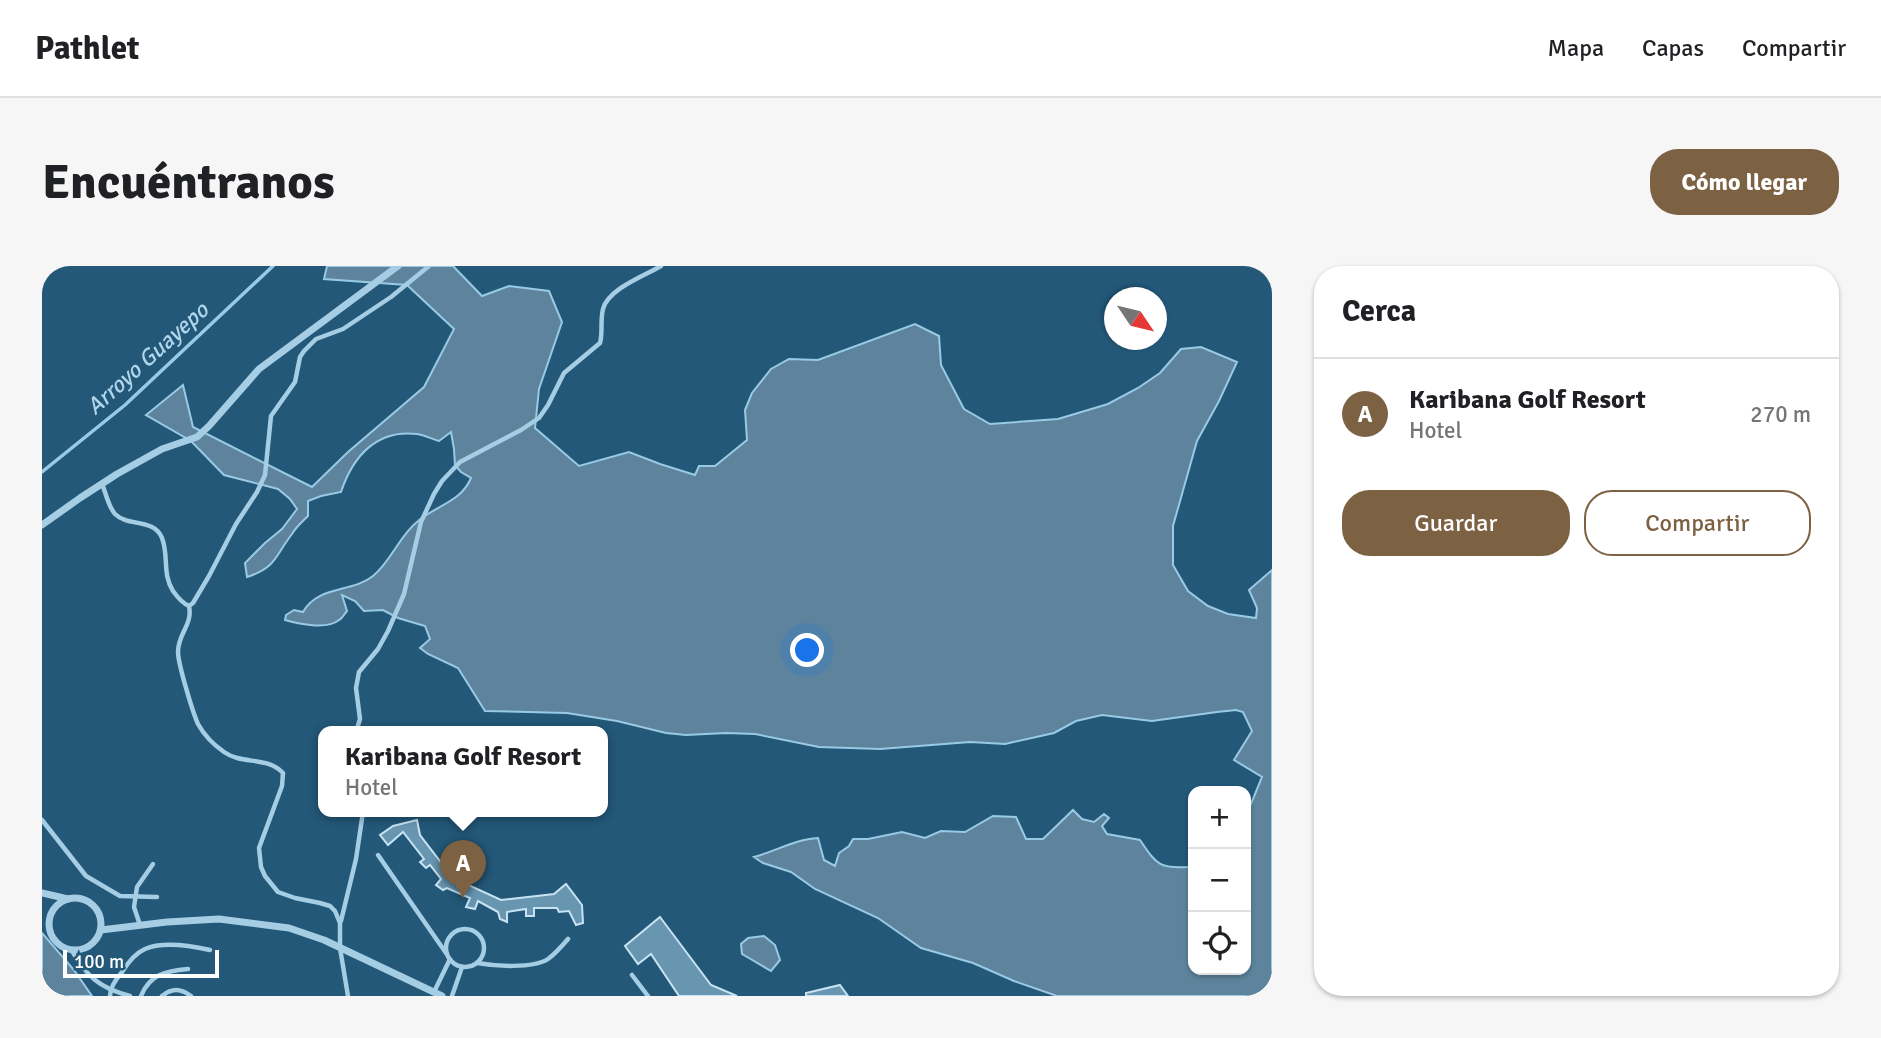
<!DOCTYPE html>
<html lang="es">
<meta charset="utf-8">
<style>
:root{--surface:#fff;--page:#f6f6f6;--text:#202124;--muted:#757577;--line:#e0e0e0;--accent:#7d6143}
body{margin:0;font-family:Signika,sans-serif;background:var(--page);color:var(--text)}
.controls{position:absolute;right:21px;bottom:21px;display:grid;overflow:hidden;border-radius:14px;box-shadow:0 2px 5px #0004}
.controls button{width:63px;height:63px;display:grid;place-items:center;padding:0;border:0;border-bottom:2px solid var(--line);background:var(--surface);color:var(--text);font:35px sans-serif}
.compass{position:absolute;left:1062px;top:21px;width:63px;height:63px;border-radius:50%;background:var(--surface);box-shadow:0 2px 5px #0004;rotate:125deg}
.scale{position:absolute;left:21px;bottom:18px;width:156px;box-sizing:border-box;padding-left:7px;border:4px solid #fff;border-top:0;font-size:19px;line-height:24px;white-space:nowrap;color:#fff;-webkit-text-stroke:5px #235879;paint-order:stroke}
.you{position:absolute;left:766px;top:385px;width:24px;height:24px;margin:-18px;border:5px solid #fff;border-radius:50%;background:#1a73e8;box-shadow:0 0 0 10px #1a73e833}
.badge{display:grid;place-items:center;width:46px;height:46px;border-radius:50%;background:var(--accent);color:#fff;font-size:23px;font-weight:700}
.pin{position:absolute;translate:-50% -58px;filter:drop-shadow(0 2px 4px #0008)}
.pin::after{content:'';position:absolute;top:37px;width:24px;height:21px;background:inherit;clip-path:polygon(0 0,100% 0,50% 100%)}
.popup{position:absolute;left:276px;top:460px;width:290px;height:91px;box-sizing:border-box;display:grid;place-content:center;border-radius:14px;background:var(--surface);filter:drop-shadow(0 2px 5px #0005);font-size:23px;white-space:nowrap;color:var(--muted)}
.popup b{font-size:26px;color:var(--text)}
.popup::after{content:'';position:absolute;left:50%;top:100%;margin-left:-14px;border:14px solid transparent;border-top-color:var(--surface)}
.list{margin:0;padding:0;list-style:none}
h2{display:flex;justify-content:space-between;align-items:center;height:91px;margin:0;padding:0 28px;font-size:30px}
h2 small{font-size:23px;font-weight:400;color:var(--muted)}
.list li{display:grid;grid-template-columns:46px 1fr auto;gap:21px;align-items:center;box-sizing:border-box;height:112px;padding:0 28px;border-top:2px solid var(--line)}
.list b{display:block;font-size:26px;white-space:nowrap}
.list p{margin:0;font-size:23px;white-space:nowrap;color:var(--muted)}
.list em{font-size:23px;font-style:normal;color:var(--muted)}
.actions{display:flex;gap:14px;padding:21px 28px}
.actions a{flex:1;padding:16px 0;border:2px solid var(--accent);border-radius:28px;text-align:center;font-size:24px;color:var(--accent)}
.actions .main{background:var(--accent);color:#fff}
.icon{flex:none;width:38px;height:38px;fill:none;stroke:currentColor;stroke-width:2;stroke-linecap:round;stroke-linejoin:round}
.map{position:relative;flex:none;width:1230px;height:730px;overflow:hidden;border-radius:28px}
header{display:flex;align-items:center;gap:42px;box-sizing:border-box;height:98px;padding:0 35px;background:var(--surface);border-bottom:2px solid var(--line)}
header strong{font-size:33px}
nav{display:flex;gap:38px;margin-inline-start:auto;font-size:24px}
.intro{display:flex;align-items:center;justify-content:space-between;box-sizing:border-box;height:168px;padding:0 42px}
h1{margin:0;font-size:49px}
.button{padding:18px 32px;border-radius:28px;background:var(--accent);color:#fff;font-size:24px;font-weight:700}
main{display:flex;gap:42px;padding:0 42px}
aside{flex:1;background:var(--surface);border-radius:28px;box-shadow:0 2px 5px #0004}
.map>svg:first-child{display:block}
.water{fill:#5d849c;stroke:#99cae5;stroke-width:2}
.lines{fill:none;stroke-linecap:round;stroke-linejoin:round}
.stream{stroke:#99cae5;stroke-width:3.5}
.building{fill:#6896b1;stroke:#c8e3f3;stroke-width:2}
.lane{stroke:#a5cde4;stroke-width:4.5}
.street{stroke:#a5cde4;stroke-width:7}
.labels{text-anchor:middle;stroke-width:7;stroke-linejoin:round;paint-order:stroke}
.water-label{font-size:23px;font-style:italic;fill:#b0d6ec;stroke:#235879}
</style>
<header>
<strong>Pathlet</strong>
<nav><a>Mapa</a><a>Capas</a><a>Compartir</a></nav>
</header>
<div class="intro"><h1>Encuéntranos</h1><a class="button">Cómo llegar</a></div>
<main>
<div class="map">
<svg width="1230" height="730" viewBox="0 0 1230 730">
<rect width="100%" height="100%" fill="#235879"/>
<g class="water">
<path d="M 285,0 L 411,0 L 440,30 L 467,20 L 507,25 L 520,56 L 497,123 L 493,162 L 537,200 L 587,186 L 618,198 L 653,209 L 657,200 L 673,200 L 705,174 L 703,144 L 710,127 L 729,103 L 747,93 L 776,94 L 873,58 L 897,70 L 899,99 L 922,143 L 948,158 L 1016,153 L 1066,138 L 1096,122 L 1118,107 L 1139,83 L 1159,81 L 1195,96 L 1177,135 L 1155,175 L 1131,260 L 1131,299 L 1146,325 L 1166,340 L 1186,348 L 1214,352 L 1215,342 L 1207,324 L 1230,304 L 1230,730 L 1015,730 L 972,715 L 931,697 L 879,682 L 836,652 L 773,623 L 749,606 L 721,597 L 712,591 C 734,585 754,573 776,572 L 782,594 L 793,600 L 797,587 L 807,580 L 811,573 L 826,573 L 860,566 L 883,572 L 899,565 L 923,566 L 951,550 L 974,551 L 984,573 L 1001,573 L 1031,544 L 1040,553 L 1052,556 L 1062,548 L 1067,552 L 1060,560 L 1065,568 L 1098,574 C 1114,597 1116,603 1146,601 L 1151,596 L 1151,704 L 1204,704 L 1204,544 L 1209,538 L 1220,511 L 1192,494 L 1210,465 L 1201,446 L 1194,444 L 1175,446 L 1110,455 L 1060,449 L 1034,455 L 1012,467 L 963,478 L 928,476 L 838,483 L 777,481 L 713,468 L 684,467 L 644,469 L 624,467 L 575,455 L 525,447 L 443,445 L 416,402 L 386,388 L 378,382 L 388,373 L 383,360 L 356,352 L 341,344 L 322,345 L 313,335 L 300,329 L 305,345 C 302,348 301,352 297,354 C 285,364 257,358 243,354 L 244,349 L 252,344 L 261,346 C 276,319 310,327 331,310 C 350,294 357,270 376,255 C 395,239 419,236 429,212 L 419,206 L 413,199 L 412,183 L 409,166 L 397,175 C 390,173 382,169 375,168 C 335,163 311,190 299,226 L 279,230 L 266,235 L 266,250 C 260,256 254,261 250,268 C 233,290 234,302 205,311 L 203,297 L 223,277 L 240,263 L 255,243 L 248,233 L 236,223 L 182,209 L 149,175 L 104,149 L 141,119 L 151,161 L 270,221 L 306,186 L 382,121 L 412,63 L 365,19 L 282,13 Z"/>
<path d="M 0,667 L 32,704 L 50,730 L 9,730 L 0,719 Z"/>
<path d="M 722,670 L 733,679 L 738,694 L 729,705 L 700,688 L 699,678 L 706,672 Z"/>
</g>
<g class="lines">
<path class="stream" d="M 0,206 L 83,139 L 231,0"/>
</g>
<g class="building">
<path d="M 375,554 L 378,569 L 411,612 L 459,634 L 512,628 L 524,618 L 540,639 L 541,657 L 534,659 L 527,645 L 517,646 L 515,642 L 492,642 L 492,650 L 484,650 L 484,643 L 465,646 L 465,656 L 458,653 L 456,646 L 436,635 L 433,643 L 424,641 L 428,632 L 405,622 L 401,624 L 394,619 L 399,613 L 388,599 L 384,602 L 378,596 L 382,593 L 361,566 L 346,579 L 338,569 L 351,560 Z"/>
<path d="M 618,651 L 669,719 L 695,730 L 637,730 L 609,688 L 596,698 L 583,680 Z"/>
<path d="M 798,719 L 806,730 L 764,730 L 764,727 Z"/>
</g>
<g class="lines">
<g class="lane">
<path d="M 60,218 C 64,227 66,240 73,248 C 86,261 112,252 120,272 C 127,290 120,308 131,325 C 136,332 140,337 147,340"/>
<path d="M 314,466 L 318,453 L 314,422 L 317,406 L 336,383 L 346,365 L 362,328 L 379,256 L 392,228 L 400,215 L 418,196 L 479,164 L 497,152 L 506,139 L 522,107 L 558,77 C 561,66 558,55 561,43 C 566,23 602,10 619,0"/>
<path d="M 0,554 L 44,610 L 78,630 L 115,631"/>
<path d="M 336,589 L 404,687"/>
<path d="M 299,655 L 314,593 L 321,546"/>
<path d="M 98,659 L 92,641 L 95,621 L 111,598"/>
<circle cx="423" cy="682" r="19"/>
<path d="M 30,685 C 45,711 58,722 88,730"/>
<path d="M 435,697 C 452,700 491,703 506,693 C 513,688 520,680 526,673"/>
<path d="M 590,709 L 606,730"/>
<path d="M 392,726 L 408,693"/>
<path d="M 68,730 C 68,721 74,713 80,706 C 85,698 94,687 103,683 C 121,675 150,680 168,684"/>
<path d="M 99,730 C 108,708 124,705 146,703"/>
<path d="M 120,730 C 130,722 138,722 149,730"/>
<path d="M 306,730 L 298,682 L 298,657 L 293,645 L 288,640 L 278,637 L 253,632 L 236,626 L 223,610 L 219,601 L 217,582 L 240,520 L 241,507 C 225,490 200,499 182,486 C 172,479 162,469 156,458 C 151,447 136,398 136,386 C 136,367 151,359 147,340 L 151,337 L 167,310 L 194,258 L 215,226 L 223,209 L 229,150 L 253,116 L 258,91 L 262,85 L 274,73 L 301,63 L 349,31 L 387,0"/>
<path d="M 410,730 L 420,701"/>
</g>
<g class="street">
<path d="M 0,259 L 38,232 L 75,208 L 120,183 L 155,171 L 167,160 L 217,103 L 356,0"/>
<path d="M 0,627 L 26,633"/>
<circle cx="33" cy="658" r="26"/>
<path d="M 59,664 L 125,656 L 177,653 L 247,662 L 282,674 L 400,730"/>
</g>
</g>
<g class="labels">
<g class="water-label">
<text transform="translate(105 92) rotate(-42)" y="8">Arroyo Guayepo</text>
</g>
</g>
</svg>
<div class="controls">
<button>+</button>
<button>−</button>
<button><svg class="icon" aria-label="locate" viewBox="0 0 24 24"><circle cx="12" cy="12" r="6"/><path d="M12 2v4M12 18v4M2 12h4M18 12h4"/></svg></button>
</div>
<svg class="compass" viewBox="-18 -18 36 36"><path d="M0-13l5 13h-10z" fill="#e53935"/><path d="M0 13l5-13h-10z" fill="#757577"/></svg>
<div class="scale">100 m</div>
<div class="you"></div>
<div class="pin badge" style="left:421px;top:632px">A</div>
<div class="popup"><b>Karibana Golf Resort</b>Hotel</div>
</div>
<aside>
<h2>Cerca<small></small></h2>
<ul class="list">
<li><span class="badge">A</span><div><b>Karibana Golf Resort</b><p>Hotel</p></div><em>270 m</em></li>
</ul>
<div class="actions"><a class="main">Guardar</a><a>Compartir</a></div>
</aside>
</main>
